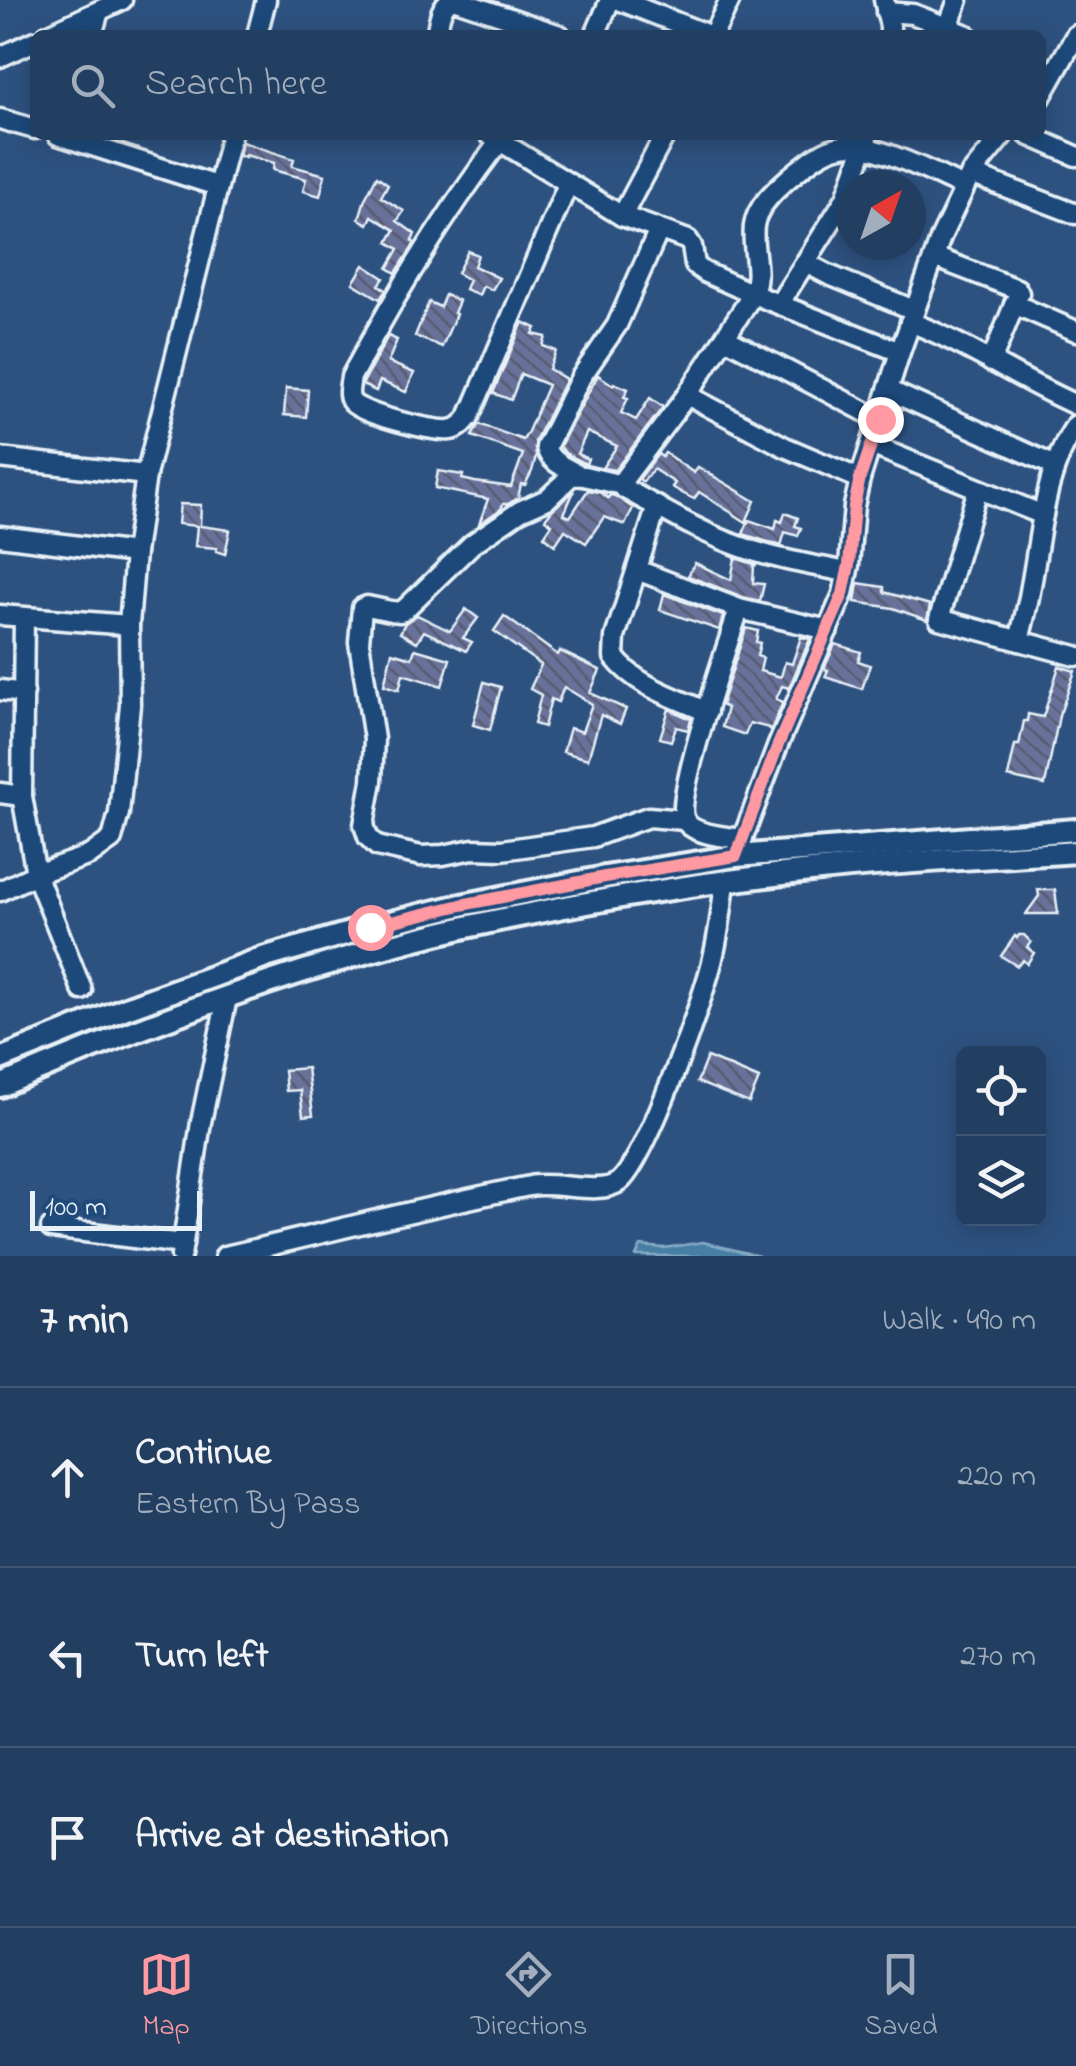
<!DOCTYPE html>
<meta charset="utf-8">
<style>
:root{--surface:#223e60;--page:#2e4969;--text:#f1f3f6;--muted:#a2aebd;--line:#3f5775;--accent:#ff9aa2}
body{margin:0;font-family:"Indie Flower",sans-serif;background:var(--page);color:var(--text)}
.controls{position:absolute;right:30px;bottom:30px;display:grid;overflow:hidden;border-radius:15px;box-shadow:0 5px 25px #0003}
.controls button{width:90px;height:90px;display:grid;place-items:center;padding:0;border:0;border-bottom:2px solid var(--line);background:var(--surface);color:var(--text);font:50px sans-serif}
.compass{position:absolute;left:836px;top:170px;width:90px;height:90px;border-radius:50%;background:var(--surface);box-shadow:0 5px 25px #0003;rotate:40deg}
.scale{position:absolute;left:30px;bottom:25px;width:172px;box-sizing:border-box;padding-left:10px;border:5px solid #e8f1f8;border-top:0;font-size:28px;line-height:35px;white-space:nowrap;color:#e8f1f8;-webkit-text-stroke:8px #1f4a7a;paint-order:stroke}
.stop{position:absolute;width:30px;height:30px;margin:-22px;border:8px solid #ff9aa2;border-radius:50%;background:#fff}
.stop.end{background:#ff9aa2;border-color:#fff;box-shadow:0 2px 10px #0008}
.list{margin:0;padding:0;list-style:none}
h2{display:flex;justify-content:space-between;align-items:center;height:130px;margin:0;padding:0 40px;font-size:42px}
h2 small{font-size:32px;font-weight:400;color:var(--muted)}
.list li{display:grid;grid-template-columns:65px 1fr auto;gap:30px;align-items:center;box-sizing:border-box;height:180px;padding:0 40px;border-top:2px solid var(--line)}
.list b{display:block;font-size:38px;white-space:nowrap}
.list p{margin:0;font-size:32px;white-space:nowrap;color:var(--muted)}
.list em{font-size:32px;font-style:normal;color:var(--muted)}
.icon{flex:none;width:55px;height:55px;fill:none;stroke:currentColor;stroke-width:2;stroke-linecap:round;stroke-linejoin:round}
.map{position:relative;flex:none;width:1076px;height:1256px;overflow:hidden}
.search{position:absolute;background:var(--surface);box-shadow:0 5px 25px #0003;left:30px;right:30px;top:30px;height:110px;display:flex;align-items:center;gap:25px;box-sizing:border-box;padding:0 35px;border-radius:15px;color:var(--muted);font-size:38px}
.sheet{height:670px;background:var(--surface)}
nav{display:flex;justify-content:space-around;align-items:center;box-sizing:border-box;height:140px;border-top:2px solid var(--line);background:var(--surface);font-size:28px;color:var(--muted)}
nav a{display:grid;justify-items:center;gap:5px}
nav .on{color:var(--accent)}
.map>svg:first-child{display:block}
.water{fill:url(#water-waves);stroke:#87acc5;stroke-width:2.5}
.building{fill:url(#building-back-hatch);stroke:#e8f1f8;stroke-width:2.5}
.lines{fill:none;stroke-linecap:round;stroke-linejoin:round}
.minor-casing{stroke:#e8f1f8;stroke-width:25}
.major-casing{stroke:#e8f1f8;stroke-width:28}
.minor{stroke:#1f4a7a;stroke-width:18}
.major{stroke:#1f4a7a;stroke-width:20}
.route{stroke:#ff9aa2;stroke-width:12}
</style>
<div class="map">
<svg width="1076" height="1256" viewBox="0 0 1076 1256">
<defs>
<pattern id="water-waves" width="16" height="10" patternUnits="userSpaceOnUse" patternTransform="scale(2.5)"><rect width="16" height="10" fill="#477ea3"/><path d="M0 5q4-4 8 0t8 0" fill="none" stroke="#47667b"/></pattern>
<pattern id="building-back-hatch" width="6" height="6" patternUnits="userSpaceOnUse" patternTransform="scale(2.5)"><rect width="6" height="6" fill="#687199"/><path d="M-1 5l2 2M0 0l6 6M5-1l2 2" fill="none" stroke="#575c72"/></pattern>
</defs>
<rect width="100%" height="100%" fill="#2e5280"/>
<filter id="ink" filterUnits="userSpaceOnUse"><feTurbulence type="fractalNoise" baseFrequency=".01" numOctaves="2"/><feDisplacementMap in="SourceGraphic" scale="20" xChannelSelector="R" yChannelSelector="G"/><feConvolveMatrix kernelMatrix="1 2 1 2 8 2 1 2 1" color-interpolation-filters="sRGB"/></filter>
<g filter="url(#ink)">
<path class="water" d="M 703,1242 L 759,1256 L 636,1256 L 641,1246 L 664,1248 Z"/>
<g class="building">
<path d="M 242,142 L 294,159 L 292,166 L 325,175 L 320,196 L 303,191 L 306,179 L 273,170 L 274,163 L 245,155 L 245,157 L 239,156 Z"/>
<path d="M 377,176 L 388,184 L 381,197 L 404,211 L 397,221 L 415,234 L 412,241 L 415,243 L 396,273 L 388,268 L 399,249 L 388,242 L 395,230 L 372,216 L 368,224 L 359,219 L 365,199 Z"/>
<path d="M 468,251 L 478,255 L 474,266 L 499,278 L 492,290 L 483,286 L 479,295 L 465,289 L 469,280 L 457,273 Z"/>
<path d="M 364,265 L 384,278 L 379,285 L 386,290 L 380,299 L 353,283 Z"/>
<path d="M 445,295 L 459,301 L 454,313 L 456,314 L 442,347 L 415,336 L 429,302 L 440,307 Z"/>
<path d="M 523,322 L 536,328 L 533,334 L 546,337 L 543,346 L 556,351 L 549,369 L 566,379 L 535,441 L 536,456 L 532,471 L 525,485 L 521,484 L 518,498 L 508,504 L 503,504 L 501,509 L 479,524 L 488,499 L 435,488 L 438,471 L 463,475 L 462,479 L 475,482 L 511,487 L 523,454 L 472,436 L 479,424 L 523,440 L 527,434 L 548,385 L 521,374 L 511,400 L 493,393 Z"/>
<path d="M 388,336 L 397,340 L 388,362 L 414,373 L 406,392 L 380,381 L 376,391 L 362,385 Z"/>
<path d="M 598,375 L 613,385 L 614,383 L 628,389 L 624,397 L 628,398 L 621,413 L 636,420 L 650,398 L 663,407 L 615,470 L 602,468 L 617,446 L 587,432 L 577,454 L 588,459 L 586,464 L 565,453 L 560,446 Z"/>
<path d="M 286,388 L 308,390 L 306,417 L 284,415 Z"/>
<path d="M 665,453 L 694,473 L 698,467 L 755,501 L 746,522 L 699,492 L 694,499 L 682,493 L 672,487 L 675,483 L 653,469 L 643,482 L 639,479 L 658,454 L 662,457 Z"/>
<path d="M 588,490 L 599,492 L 608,498 L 610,495 L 615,496 L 633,508 L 625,525 L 604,517 L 586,543 L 565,530 L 555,545 L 544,536 L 552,524 L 545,519 L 552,510 L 574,491 L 564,514 L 570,517 Z"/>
<path d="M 180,504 L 201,505 L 200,526 L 230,530 L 225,554 L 216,551 L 217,548 L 195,546 L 197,526 L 178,524 Z"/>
<path d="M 785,513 L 798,518 L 795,526 L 801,528 L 798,536 L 785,532 L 781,546 L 743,534 L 749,520 L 775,529 L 777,520 L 782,522 Z"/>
<path d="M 735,558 L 757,565 L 754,565 L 753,583 L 764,584 L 760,601 L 743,597 L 688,576 L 695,563 L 731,580 Z"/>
<path d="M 858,583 L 884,587 L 884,592 L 930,605 L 927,620 L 893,608 L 855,602 Z"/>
<path d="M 664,594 L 723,616 L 719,630 L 660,610 Z"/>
<path d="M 466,609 L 478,618 L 463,638 L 472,642 L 466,651 L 424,631 L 417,642 L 400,633 L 405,623 L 417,615 L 450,631 Z"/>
<path d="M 504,616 L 558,655 L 560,651 L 600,670 L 590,693 L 626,709 L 620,724 L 601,715 L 588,759 L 563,752 L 570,728 L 582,732 L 592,704 L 564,687 L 558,702 L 551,699 L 544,727 L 534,724 L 541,695 L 530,689 L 541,665 L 494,631 Z"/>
<path d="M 746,628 L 758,631 L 756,642 L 760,643 L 757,656 L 763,658 L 760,671 L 781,677 L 785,662 L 792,664 L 801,637 L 810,639 L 789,688 L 782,686 L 776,699 L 783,702 L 771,730 L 769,728 L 750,723 L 745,735 L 722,727 L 727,708 L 721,705 Z"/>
<path d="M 835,644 L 861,652 L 858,661 L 870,665 L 862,689 L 825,677 L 828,670 L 824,669 Z"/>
<path d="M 415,649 L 450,659 L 442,686 L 403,674 L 399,690 L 384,685 L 392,652 L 412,658 Z"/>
<path d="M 1059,666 L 1075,671 L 1061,711 L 1060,711 L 1045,785 L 1008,777 L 1015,745 L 1019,745 L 1024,721 L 1027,721 L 1028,714 L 1043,717 Z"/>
<path d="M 484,682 L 501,687 L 490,730 L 473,725 Z"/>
<path d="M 669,709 L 691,719 L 688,730 L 676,727 L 671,741 L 660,738 Z"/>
<path d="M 1038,890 L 1055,890 L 1058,914 L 1026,914 L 1039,896 Z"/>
<path d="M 1019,935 L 1024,935 L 1031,942 L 1027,947 L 1034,953 L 1027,964 L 1023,960 L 1017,966 L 1001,956 L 1015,936 L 1017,938 Z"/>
<path d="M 707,1057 L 759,1079 L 749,1103 L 697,1082 Z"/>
<path d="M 307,1068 L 313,1115 L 303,1116 L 300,1090 L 286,1091 L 284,1070 Z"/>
</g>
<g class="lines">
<defs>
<g id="minor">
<path d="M 456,0 L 560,35"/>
<path d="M 619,0 L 708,35"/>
<path d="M 884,0 L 890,26 L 890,35"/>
<path d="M 886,12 L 913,14 L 967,35"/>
<path d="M 948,27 L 958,0"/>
<path d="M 47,35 L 122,0"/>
<path d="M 92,35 L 99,11"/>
<path d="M 257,35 L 266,0"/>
<path d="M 436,35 C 439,23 439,7 451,0"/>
<path d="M 595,35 L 610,0"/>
<path d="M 713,35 L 730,0"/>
<path d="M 0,57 L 35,41"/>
<path d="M 1041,97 L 1076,35"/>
<path d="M 0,119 L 35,129"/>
<path d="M 58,135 L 217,186"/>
<path d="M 490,135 L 622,216 L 688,240 L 692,246 L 695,265 L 704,272 L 753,294 L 900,352"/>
<path d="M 1028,135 L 1076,156"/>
<path d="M 500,141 C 443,216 395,295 351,377 C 350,385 347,394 351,401 C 359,414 434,432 450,430 C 459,429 463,424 469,417 L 568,184"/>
<path d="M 971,174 L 1076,214"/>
<path d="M 622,216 L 665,135"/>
<path d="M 934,257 L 1017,289 L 1019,293 L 991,362"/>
<path d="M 806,263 L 829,275 L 914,310"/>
<path d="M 779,304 L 846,198 L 867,138"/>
<path d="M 1014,304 L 1076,331"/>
<path d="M 910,322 C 968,344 1019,380 1076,405"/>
<path d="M 725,338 L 879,419"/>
<path d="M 888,390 L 1055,466"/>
<path d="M 687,395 L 785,447 L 860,479"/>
<path d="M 871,445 L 1043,515"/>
<path d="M 0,458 L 146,475"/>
<path d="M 577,474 C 565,467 549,462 546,447 L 581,377 L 617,325 L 659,230"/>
<path d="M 622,485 L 584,476 L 572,475 L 547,499 L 520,511 L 472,544 L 406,608 L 400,612 L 391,611 L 367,606 L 362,608 L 359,642 L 374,739 L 372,781 L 364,825 L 368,837 L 377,846 L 421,856 L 443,855 L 473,849 L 502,850 L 593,837 L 648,817 L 685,820"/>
<path d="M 978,489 L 939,619 L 1076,656"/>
<path d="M 657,506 L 615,637 L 614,657 C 636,686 674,697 707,712"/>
<path d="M 0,536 L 135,553"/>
<path d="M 637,570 L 739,609 L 828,630"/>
<path d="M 847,572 C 811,565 774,559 739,546 C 699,532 662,509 625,489 L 622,485 L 623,480 L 687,395 L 753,294 C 762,271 751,250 754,226 C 756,207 776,189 790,177 C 805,165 822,149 842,146 C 869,140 936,175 964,187"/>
<path d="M 739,609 C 729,641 674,798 685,820 C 692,835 728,837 743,839"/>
<path d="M 0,615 L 129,625"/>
<path d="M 1019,641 C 1023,623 1028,605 1031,586 C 1041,533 1044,471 1076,425"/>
<path d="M 0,690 L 24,693"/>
<path d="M 0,793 L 22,796 L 36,874 L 82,990"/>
<path d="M 22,796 L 24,618"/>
<path d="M 736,856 L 778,745 L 843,594 L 849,565 L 854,506 L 860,479 L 900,352 L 941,237 L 971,174 L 1003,135"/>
<path d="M 0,891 L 36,874 L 90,855 L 112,839 L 119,813 L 130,705 L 129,625 L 135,553 L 146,475 L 231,135"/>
<path d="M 51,1228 L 183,1244"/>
<path d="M 181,1256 L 201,1122 L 227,998"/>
<path d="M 225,1256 C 326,1233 428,1206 530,1186 C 554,1181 601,1196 619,1182 C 646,1161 704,997 713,958 C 719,933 722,908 725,882"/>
</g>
<g id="major">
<path d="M 0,1059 L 126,1008 L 266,957 L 370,927 L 461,905 L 605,877 L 736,856 L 1076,830"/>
<path d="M 0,1086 C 151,1022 306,963 466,927 C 580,902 696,883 811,871 C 899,861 988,858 1076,852"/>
</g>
</defs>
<use href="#minor" class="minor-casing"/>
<use href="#major" class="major-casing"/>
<use href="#minor" class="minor"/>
<use href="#major" class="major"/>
</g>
</g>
<g class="lines" filter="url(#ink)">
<path class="route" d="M 370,927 L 461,905 L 605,877 L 736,856 L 778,745 L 843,594 L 849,565 L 854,506 L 860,478 L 880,419"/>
</g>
</svg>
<div class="controls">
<button><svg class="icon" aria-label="locate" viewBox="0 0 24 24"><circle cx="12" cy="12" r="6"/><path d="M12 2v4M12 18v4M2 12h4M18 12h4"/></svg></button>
<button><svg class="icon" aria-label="layers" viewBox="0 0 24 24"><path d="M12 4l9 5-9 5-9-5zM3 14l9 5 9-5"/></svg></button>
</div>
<svg class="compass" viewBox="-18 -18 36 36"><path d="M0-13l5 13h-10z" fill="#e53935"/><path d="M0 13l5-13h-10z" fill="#a2aebd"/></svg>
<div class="scale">100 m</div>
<div class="stop" style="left:370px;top:927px"></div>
<div class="stop end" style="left:880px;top:419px"></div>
<div class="search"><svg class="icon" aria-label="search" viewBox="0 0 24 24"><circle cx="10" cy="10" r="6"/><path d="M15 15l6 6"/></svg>Search here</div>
</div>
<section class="sheet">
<h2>7 min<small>Walk · 490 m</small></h2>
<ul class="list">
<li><svg class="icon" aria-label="ahead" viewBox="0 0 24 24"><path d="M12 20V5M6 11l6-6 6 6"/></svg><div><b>Continue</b><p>Eastern By Pass</p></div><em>220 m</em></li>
<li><svg class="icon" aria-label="left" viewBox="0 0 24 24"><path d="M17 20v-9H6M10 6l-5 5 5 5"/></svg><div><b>Turn left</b></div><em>270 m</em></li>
<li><svg class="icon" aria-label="arrive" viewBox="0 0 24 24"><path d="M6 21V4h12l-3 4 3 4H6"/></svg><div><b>Arrive at destination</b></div></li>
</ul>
</section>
<nav>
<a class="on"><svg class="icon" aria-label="map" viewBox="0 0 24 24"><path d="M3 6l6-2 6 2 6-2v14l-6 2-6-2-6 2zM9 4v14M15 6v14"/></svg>Map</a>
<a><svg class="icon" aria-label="directions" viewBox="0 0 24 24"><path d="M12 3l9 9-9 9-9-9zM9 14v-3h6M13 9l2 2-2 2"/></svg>Directions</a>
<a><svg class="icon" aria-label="saved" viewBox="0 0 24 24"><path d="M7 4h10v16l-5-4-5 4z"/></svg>Saved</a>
</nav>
